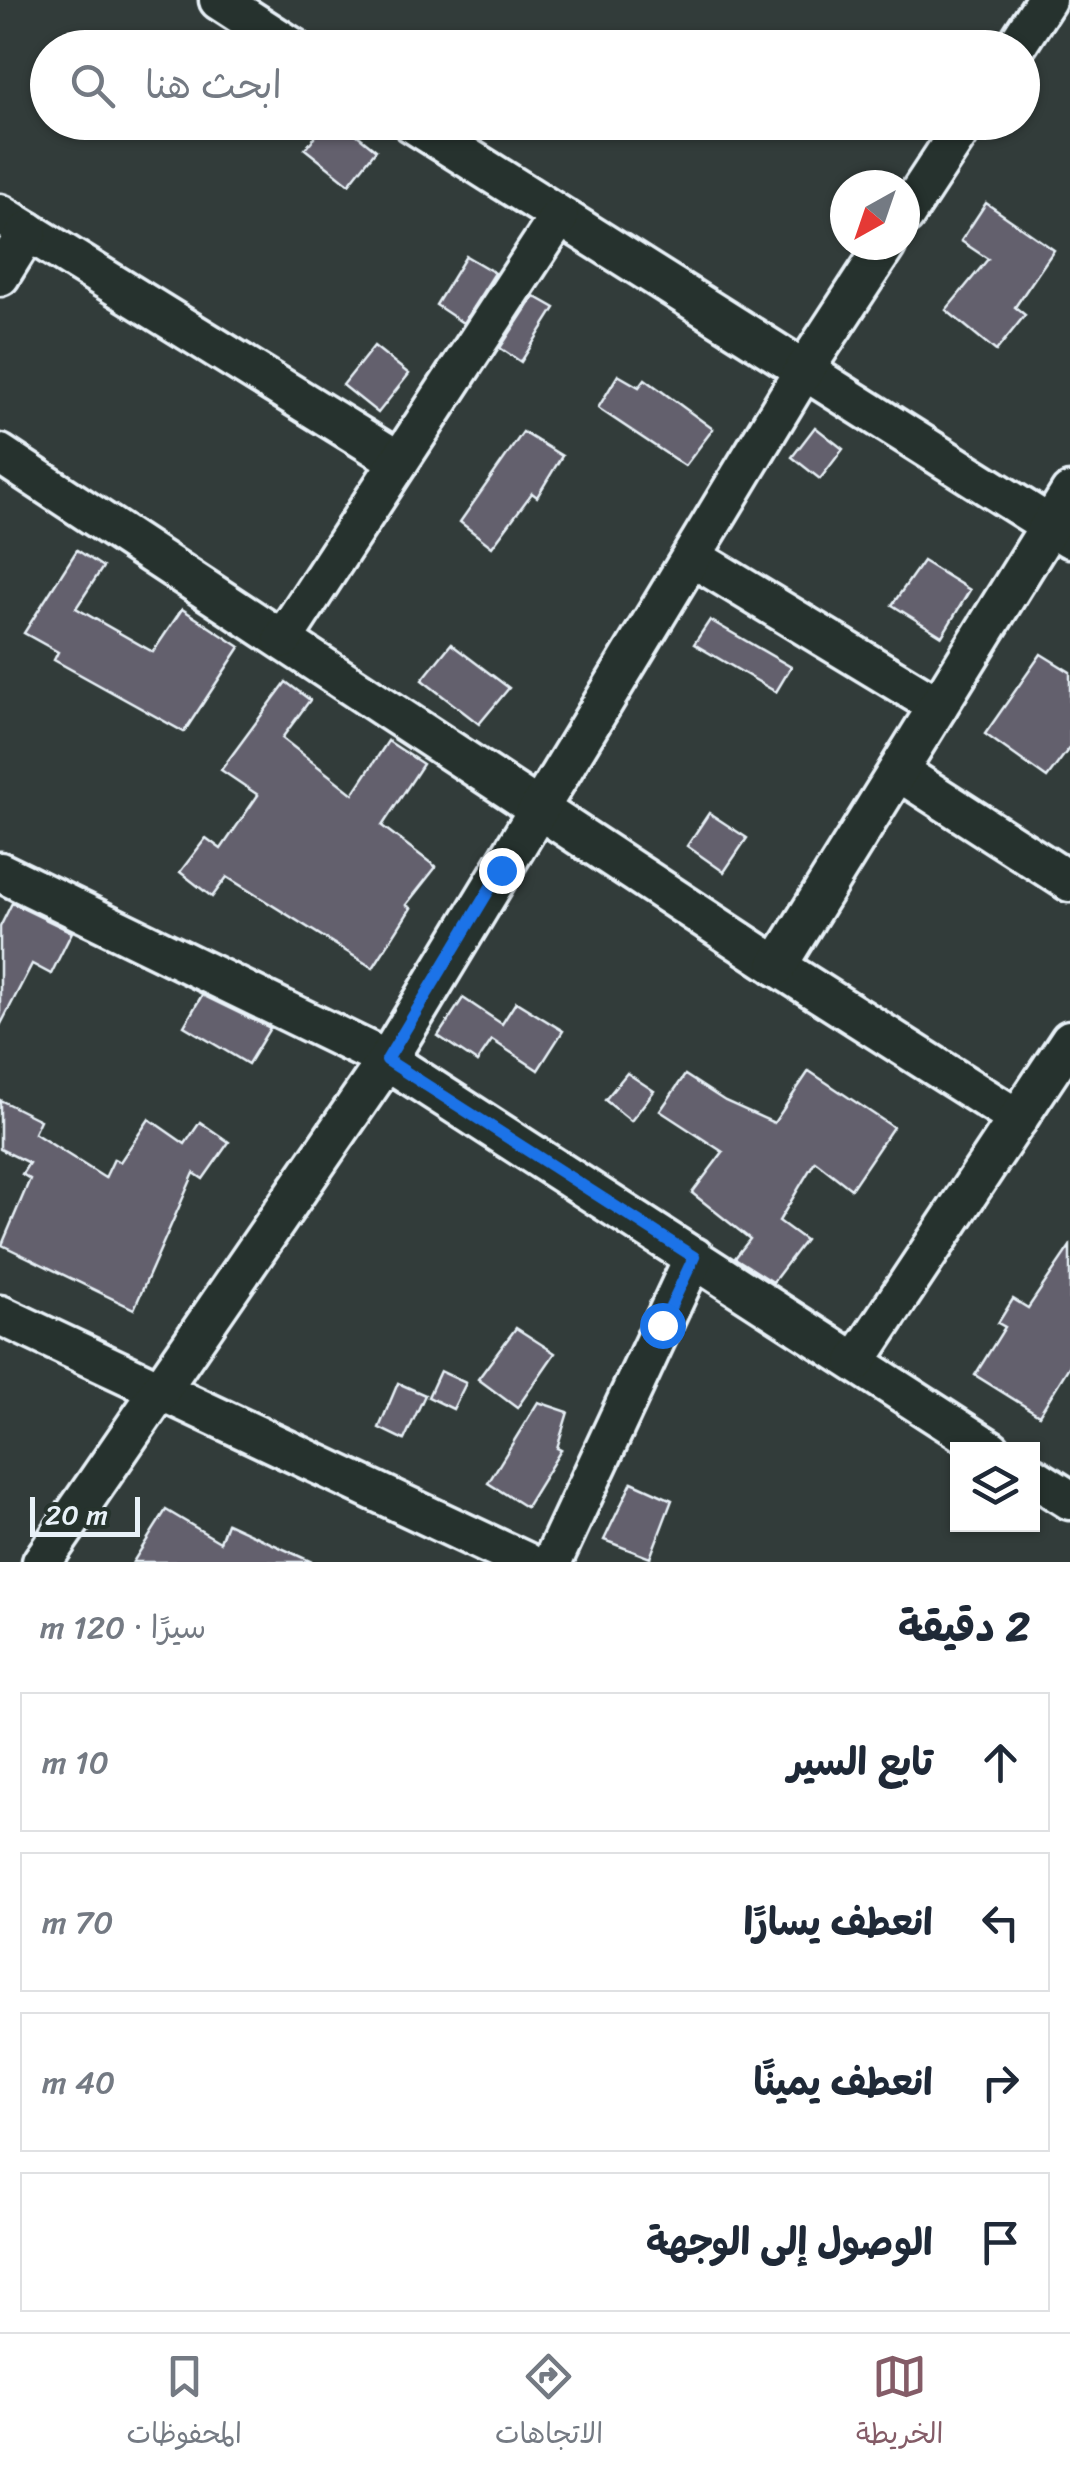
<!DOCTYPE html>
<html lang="ar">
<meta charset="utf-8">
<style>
:root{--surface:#fff;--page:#f2f2f3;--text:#1f2937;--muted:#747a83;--line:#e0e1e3;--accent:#845c67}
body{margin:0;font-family:Sriracha,"Playpen Sans Arabic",sans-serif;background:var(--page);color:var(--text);direction:rtl}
.controls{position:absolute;right:30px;bottom:30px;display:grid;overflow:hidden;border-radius:0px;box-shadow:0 2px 8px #0004}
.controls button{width:90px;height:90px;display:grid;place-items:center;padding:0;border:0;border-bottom:2px solid var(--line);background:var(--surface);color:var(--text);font:50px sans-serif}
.compass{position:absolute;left:830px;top:170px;width:90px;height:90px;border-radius:50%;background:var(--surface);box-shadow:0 2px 8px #0004;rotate:220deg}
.scale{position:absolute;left:30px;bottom:25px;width:110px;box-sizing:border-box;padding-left:10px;border:5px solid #e8f1f8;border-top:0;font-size:28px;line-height:35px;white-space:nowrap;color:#e8f1f8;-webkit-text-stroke:8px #26332d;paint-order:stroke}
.stop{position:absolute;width:30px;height:30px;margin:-22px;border:8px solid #1a73e8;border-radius:50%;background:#fff}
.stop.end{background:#1a73e8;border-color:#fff;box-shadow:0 2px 10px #0008}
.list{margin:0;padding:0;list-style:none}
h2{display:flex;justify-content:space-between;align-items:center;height:130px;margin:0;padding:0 40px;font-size:42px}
h2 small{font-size:32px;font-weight:400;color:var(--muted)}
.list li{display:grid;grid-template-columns:65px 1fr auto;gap:30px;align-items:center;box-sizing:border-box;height:140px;margin:0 20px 20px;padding:0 20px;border:2px solid var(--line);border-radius:0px}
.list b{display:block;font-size:38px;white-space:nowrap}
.list em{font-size:32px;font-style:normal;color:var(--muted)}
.icon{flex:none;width:55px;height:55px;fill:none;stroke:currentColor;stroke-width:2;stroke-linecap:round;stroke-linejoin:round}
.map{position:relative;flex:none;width:1070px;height:1562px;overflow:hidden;direction:ltr}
.search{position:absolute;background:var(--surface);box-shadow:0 2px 8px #0004;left:30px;right:30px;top:30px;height:110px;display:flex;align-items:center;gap:25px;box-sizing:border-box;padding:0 35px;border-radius:55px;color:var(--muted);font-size:38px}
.sheet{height:770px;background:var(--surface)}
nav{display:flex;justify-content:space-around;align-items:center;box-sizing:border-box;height:140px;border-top:2px solid var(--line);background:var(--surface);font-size:28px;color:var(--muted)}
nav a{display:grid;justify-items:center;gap:5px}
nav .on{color:var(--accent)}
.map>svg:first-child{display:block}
.building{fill:#63616d;stroke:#e8f1f8;stroke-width:2.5}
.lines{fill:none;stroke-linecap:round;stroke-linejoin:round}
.street-casing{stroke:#e8f1f8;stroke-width:45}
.street{stroke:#26332d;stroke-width:38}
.route{stroke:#1a73e8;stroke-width:12}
</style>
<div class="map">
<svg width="1070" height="1562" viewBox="0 0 1070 1562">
<rect width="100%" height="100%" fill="#323c3a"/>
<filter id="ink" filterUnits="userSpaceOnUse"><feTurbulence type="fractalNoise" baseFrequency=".01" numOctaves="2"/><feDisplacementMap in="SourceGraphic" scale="20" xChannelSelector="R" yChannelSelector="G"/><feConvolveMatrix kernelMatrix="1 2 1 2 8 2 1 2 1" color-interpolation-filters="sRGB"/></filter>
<g filter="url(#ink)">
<g class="building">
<path d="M 327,122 L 341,122 L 376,150 L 349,184 L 305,149 Z"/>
<path d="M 986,203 L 1054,250 L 1015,307 L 1025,315 L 996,351 L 946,310 L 988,259 L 961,241 Z"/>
<path d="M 466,256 L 495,273 L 463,323 L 436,305 Z"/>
<path d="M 534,296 L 555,308 L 521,362 L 500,348 Z"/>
<path d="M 374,346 L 409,374 L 378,413 L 343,385 Z"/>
<path d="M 618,375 L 639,387 L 645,379 L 713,429 L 685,466 L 598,408 Z"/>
<path d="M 815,427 L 843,449 L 820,479 L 792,457 Z"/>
<path d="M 523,432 L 562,456 L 537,497 L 532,493 L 492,547 L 460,522 Z"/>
<path d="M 77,550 L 103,567 L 76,608 L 153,652 L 182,609 L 240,647 L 184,732 L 54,660 L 58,652 L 24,633 Z"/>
<path d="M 923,561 L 970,590 L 942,636 L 892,605 Z"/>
<path d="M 710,620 L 791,667 L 776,692 L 694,644 Z"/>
<path d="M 451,644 L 509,688 L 479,724 L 422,680 Z"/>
<path d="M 1041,654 L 1070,672 L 1070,747 L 1047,778 L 985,734 Z"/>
<path d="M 286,682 L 310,700 L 282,738 L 353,794 L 388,741 L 423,764 L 382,826 L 436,867 L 406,905 L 411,908 L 373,968 L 227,877 L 212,897 L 180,872 L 206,838 L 221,849 L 258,795 L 221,770 Z"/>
<path d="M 709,813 L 747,838 L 724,872 L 687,846 Z"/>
<path d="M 12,903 L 72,932 L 51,974 L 32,964 L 0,1026 L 0,927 Z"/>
<path d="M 202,995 L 270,1028 L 248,1064 L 184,1026 Z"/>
<path d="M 463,998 L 502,1024 L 516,1002 L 563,1031 L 538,1070 L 492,1040 L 477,1062 L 438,1036 Z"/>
<path d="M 809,1071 L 893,1127 L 851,1189 L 815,1161 L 779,1221 L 805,1240 L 773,1282 L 735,1258 L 750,1239 L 692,1193 L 723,1152 L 660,1111 L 685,1075 L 725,1101 L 774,1123 Z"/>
<path d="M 627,1073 L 654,1091 L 631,1121 L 605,1100 Z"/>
<path d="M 0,1100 L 40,1120 L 34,1133 L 105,1178 L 114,1159 L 120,1162 L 149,1119 L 185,1144 L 200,1122 L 229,1142 L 203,1179 L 194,1173 L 134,1309 L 2,1245 L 30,1179 L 22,1174 L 29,1163 L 0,1149 Z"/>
<path d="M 1070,1246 L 1070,1365 L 1039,1415 L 975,1375 L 1005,1327 L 998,1323 L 1013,1299 L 1028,1308 Z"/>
<path d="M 516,1328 L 555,1353 L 517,1408 L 478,1379 Z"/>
<path d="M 440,1371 L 466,1383 L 453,1409 L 428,1397 Z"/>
<path d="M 398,1383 L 425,1395 L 404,1440 L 379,1428 Z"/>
<path d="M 538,1402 L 568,1412 L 557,1448 L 561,1450 L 526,1507 L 488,1483 Z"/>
<path d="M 632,1482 L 672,1500 L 650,1558 L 604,1540 Z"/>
<path d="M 166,1510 L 220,1542 L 227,1523 L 312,1562 L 133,1562 Z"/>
</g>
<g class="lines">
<defs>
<g id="street">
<path d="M 219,0 L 293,48"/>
<path d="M 1015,48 L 1046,0"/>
<path d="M 411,122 L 1070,538"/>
<path d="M 0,214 L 399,461"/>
<path d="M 905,215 L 966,122"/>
<path d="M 0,276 L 28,231"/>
<path d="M 0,454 L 777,966 L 1018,1119"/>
<path d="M 692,557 L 938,706"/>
<path d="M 283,639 L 559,217"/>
<path d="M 898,771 L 1070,882"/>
<path d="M 0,872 L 387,1060 L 991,1450"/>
<path d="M 777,966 L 1070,493"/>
<path d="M 0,1315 L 526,1562"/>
<path d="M 856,1362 L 1070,1040"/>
<path d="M 1032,1476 L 1070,1500"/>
<path d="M 42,1562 L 387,1060 L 803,372 L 886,245"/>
<path d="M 552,1562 L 694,1257"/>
</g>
</defs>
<use href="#street" class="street-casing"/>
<use href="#street" class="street"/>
</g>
</g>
<g class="lines" filter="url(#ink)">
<path class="route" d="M 501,870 L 387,1060 L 694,1257 L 662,1325"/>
</g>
</svg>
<div class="controls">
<button><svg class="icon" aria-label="layers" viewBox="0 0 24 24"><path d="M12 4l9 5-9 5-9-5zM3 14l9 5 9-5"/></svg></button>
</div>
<svg class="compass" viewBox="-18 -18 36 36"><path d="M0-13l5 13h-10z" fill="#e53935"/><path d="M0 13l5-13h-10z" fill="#747a83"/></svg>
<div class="scale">20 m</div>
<div class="stop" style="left:662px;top:1325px"></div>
<div class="stop end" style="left:501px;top:870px"></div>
<div class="search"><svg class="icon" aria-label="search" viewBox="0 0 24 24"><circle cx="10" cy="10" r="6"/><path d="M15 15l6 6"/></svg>ابحث هنا</div>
</div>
<section class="sheet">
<h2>2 دقيقة<small>سيرًا · 120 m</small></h2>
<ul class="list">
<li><svg class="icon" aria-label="ahead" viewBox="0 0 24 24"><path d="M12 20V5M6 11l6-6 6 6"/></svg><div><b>تابع السير</b></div><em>10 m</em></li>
<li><svg class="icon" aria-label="left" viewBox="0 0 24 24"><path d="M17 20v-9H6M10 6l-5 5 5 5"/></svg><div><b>انعطف يسارًا</b></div><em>70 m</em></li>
<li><svg class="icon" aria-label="right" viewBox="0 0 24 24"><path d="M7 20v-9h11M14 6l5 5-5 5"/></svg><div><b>انعطف يمينًا</b></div><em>40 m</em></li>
<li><svg class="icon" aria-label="arrive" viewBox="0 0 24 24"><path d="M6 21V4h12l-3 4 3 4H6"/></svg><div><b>الوصول إلى الوجهة</b></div></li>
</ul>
</section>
<nav>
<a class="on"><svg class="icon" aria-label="map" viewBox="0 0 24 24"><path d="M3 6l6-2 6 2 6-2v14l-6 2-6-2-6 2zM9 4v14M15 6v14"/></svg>الخريطة</a>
<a><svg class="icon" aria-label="directions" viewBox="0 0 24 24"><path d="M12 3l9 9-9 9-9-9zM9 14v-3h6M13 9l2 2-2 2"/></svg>الاتجاهات</a>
<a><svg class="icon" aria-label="saved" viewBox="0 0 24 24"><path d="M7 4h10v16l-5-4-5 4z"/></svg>المحفوظات</a>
</nav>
